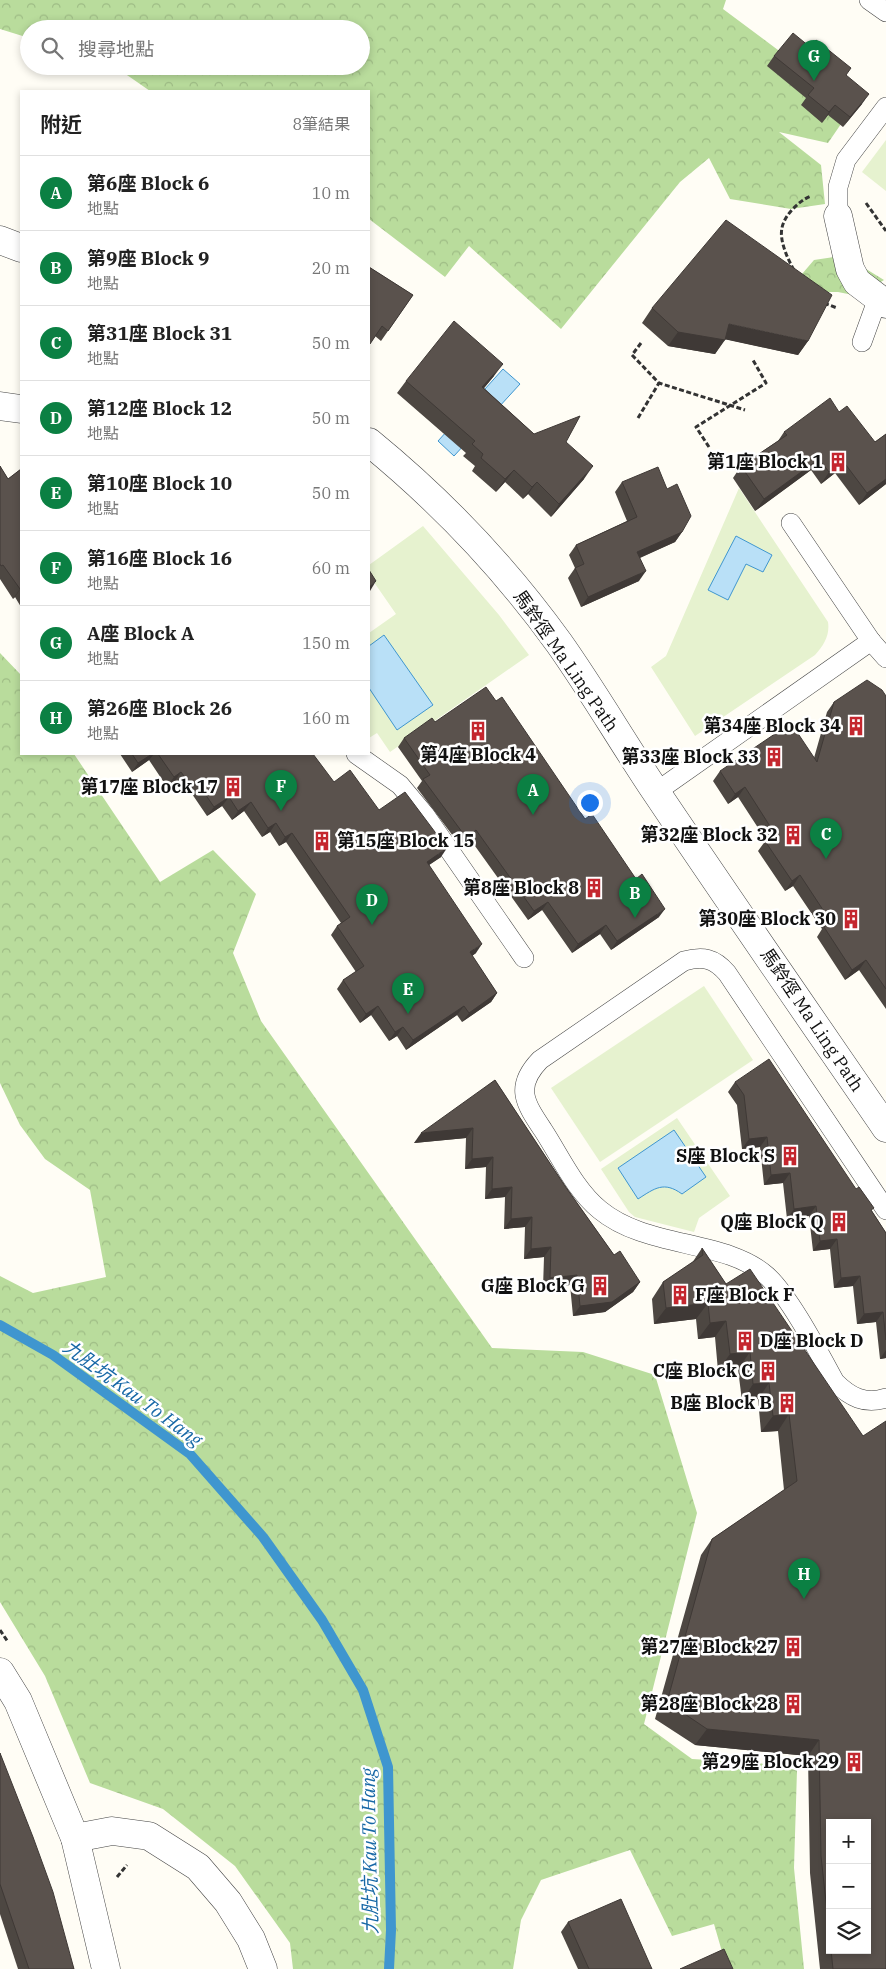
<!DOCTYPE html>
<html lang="zh-TW">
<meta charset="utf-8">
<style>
:root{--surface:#fff;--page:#f6f6f6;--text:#222;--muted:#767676;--line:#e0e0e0;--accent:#0b8043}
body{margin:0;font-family:"IBM Plex Serif","Noto Sans TC",serif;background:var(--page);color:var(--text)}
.controls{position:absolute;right:15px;bottom:15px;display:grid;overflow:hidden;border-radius:0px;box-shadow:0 2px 8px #0003}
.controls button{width:45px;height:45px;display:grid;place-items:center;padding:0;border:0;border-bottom:1px solid var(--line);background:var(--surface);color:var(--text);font:25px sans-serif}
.you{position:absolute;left:589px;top:802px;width:18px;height:18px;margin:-12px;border:4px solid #fff;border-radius:50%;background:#1a73e8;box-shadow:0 0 0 8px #1a73e833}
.badge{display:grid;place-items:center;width:32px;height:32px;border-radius:50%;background:var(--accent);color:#fff;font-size:16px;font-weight:700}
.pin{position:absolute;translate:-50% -41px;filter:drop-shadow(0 1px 2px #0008)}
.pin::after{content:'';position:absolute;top:26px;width:18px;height:15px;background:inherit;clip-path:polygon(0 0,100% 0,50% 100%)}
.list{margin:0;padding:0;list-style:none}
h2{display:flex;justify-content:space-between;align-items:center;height:65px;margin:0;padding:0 20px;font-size:21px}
h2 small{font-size:16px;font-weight:400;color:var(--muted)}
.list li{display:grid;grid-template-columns:32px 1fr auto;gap:15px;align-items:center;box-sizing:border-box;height:75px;padding:0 20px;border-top:1px solid var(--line)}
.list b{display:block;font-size:19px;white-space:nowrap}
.list p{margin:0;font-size:16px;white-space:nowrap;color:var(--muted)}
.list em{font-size:16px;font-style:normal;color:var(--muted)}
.icon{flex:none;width:28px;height:28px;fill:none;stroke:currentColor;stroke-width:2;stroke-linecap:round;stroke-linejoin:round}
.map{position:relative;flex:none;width:886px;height:1969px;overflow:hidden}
.search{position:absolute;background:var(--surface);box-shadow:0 2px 8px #0003;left:20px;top:20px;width:350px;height:55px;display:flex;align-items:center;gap:12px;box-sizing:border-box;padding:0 18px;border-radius:28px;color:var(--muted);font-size:19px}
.panel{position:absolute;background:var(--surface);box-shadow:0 2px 8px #0003;left:20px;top:90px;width:350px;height:665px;border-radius:0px}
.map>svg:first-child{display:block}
.forest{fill:url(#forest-crowns)}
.pitch{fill:#e6f2cf}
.water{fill:#b9e0f7;stroke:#3f96cf}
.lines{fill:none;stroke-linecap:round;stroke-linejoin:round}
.stream{stroke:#3f96cf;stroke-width:10}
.service-casing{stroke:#444;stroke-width:20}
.minor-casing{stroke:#444;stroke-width:29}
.path{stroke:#333;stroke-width:3;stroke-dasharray:5 2.5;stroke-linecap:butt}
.service{stroke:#fff;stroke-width:19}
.minor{stroke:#fff;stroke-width:28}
.wall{fill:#4d4742;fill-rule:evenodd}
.shaded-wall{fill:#3f3936}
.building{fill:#5a524d;stroke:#3f3936}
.labels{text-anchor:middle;stroke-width:5;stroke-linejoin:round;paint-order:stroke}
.poi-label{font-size:18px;font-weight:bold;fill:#111;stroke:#fff;text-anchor:end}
.street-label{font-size:18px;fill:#111;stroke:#fff}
.water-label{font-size:19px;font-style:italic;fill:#1768a6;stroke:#fff}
</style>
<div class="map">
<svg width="886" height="1969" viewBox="0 0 886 1969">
<defs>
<pattern id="forest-crowns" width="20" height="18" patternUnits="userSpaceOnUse" patternTransform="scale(1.25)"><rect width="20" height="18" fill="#b9dc9c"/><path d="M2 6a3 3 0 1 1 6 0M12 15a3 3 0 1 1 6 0" fill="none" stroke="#9ebc85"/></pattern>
</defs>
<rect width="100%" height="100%" fill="#fffdf5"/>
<g class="forest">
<path d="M 0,0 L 726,0 L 723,9 L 794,62 L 841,124 L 828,143 L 779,132 L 821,165 L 825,204 L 791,209 L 730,199 L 709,158 L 680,182 L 561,329 L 469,246 L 445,277 L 369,219 L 369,91 L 150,91 L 114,66 L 361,66 L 361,29 L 29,29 L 29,38 L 0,29 Z"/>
<path d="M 834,257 L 853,261 L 884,280 L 858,296 L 838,292 L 809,292 L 802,274 L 814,260 Z"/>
<path d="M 0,653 L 21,675 L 21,754 L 74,754 L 160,882 L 213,850 L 256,894 L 233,953 L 261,1021 L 492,1348 L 583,1352 L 655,1375 L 697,1513 L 644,1724 L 692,1759 L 759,1763 L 797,1770 L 794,1868 L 804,1969 L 727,1969 L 714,1924 L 672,1936 L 630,1850 L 541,1880 L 521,1920 L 513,1969 L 293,1969 L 290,1943 L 235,1866 L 163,1809 L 90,1783 L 45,1676 L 0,1602 L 0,1276 L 33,1293 L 106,1277 L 90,1190 L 45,1159 L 20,1125 L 0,1083 Z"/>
</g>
<g class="pitch">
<path d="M 886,140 L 886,191 L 862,172 Z"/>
<path d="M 739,488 L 828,622 C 830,635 824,645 815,655 L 695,736 L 651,667 L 666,656 Z"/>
<path d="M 423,526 L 499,615 L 529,655 L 390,752 L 377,733 L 369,738 L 369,633 L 396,614 L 369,575 L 369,565 Z"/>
<path d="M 704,986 L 753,1060 L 600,1162 L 551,1088 Z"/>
<path d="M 677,1118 L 730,1196 L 699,1218 L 694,1232 L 635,1217 L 629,1212 L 601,1169 Z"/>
</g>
<g class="water">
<path d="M 503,369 L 520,384 L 454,456 L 438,441 Z"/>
<path d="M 736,536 L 772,555 L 763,572 L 746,564 L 728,600 L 708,590 Z"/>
<path d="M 384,635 L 433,705 L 397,730 L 369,688 L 369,646 Z"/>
<path d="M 674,1130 L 706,1177 L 682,1194 C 664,1181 655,1188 638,1199 L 618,1168 Z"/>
</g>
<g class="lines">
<path class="stream" d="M 0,1325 L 53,1355 L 190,1454 L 263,1537 L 322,1620 L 363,1690 L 388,1767 L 391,1930 L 389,1969"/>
<defs>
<g id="service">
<path d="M 869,0 L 886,12"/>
<path d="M 838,216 L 838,187 L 846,160 L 886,107"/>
<path d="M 862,342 L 878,298"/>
<path d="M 791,523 L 871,641 L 886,658"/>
<path d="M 356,754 L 400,785 L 425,815 L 524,958"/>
<path d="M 656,792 L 871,641"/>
<path d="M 886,1210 L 727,973 C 714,958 703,956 684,961 L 540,1060 C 514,1087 525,1103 543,1130 C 560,1156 575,1190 600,1210 C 647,1249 726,1239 767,1276 C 790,1297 819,1353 835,1382 C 850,1397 865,1405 886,1398"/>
</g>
<g id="minor">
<path d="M 838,216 L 850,269 L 857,282 L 886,304"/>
<path d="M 0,240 L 21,248"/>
<path d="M 0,406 L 21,409"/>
<path d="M 369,442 C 440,500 505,568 559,643 C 593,691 623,743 656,792 C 732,905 809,1016 886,1128"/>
<path d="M 0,1672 L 18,1701 L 75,1838 L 106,1969"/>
<path d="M 75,1838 L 112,1831 L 149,1836 L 198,1867 L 228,1902 L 251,1939 L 263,1969"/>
</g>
</defs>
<use href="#service" class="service-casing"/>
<use href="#minor" class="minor-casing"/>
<g class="path">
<path d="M 866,203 L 886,231"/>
<path d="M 794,270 C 788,260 779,240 782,228 C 784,215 800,200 811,196"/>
<path d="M 824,303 L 837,308"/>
<path d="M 641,343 L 632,355 L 659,383 L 745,410"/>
<path d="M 638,418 L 659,383"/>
<path d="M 709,447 L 696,427 L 766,383 L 753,360"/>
<path d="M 0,1630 L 8,1642"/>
<path d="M 117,1877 L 127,1865"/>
</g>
<use href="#service" class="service"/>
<use href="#minor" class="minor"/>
</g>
<g class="wall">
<path d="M 774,56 L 846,75 L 862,104 L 843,127 L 828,115 L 822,123 L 801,105 L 806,98 L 767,66 Z"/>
<path d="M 369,267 L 413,295 L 381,341 L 375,336 L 369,345 Z"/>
<path d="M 652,308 L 808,341 L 798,355 L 725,339 L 715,354 L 668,346 L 642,323 Z"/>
<path d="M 494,376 L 484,388 L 534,434 L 566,442 L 584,479 L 551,517 L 528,494 L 523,499 L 505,482 L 496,492 L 472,471 L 475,466 L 463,456 L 466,453 L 397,393 L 406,381 Z"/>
<path d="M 839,412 L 875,442 L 886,434 L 886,484 L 859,505 L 835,473 L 821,484 L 811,470 L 755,511 L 733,478 L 741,466 L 778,441 L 784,432 Z"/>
<path d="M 0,466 L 8,479 L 21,469 L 21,607 L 15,597 L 13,599 L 0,579 Z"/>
<path d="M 622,482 L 682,532 L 675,542 L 640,558 L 639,581 L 581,607 L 568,578 L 575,568 L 569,555 L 576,545 L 627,521 L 615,492 Z"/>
<path d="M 886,696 L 886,1009 L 859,970 L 845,980 L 817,937 L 822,929 L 793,886 L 785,891 L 758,851 L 766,840 L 738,797 L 728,804 L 713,781 L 720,771 L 814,758 L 827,712 L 834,702 Z"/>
<path d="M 496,701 L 659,917 L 611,950 L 600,934 L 572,953 L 542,910 L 528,920 L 470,839 L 464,843 L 463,842 L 459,844 L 417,788 L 422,781 L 398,747 L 404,738 L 435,722 Z"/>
<path d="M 120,754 L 289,754 L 379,810 L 441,857 L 429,865 L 476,953 L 472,956 L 497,993 L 491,1002 L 462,1022 L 457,1015 L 406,1050 L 397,1036 L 389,1041 L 371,1015 L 360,1023 L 337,989 L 343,980 L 356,972 L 331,935 L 337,926 L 341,923 L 286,842 L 279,846 L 270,832 L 262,837 L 244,811 L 232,820 L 222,806 L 207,816 L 190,791 L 184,795 L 175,781 L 167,787 L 149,760 L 132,772 Z"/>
<path d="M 495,1080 L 565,1186 L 614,1255 L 640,1282 L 633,1292 L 605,1312 L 573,1316 L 570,1285 L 543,1288 L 544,1257 L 524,1259 L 525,1227 L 504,1229 L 505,1197 L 485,1199 L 486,1167 L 465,1169 L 466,1138 L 414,1143 Z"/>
<path d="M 735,1082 L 872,1211 L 886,1233 L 886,1358 L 880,1359 L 876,1322 L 857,1324 L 853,1286 L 834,1288 L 830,1249 L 813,1251 L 809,1216 L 787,1219 L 783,1183 L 764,1185 L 760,1147 L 742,1149 L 737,1105 L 728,1092 Z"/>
<path d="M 702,1248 L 726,1284 L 863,1436 L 886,1969 L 820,1969 L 810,1873 L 808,1756 L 695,1745 L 655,1719 L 701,1555 L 712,1539 L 784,1490 L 778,1431 L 761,1432 L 758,1399 L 742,1401 L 738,1369 L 718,1371 L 715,1337 L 698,1339 L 696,1319 L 654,1324 L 652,1299 L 663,1282 L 692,1263 ZM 830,1823 L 867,1950 L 830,1950 Z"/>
<path d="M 0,1753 L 74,1969 L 18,1969 L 0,1914 Z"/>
<path d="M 568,1922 L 652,1969 L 578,1969 L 561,1932 Z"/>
</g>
<g class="shaded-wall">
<path d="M 869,94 L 862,104 L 843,127 L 850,117 Z"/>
<path d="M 835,105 L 828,115 L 822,123 L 829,112 Z"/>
<path d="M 729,324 L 808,341 L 798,355 L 719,338 Z"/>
<path d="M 678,332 L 725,340 L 715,354 L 668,346 Z"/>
<path d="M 503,364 L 494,376 L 474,400 L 482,387 Z"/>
<path d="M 819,459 L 811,470 L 755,511 L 764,499 Z"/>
<path d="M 843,461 L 835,473 L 821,484 L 829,472 Z"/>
<path d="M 593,466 L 584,479 L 551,517 L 559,504 Z"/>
<path d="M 514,470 L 505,482 L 496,492 L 505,479 Z"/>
<path d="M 886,479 L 886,484 L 859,505 L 867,493 Z"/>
<path d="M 537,482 L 528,494 L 523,499 L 532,487 Z"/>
<path d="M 682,532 L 675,542 L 630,562 L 637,552 Z"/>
<path d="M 646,571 L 639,581 L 581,607 L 588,597 Z"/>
<path d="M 376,581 L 370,591 L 369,591 L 369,587 Z"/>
<path d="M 21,588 L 15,597 L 13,599 L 20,589 Z"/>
<path d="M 152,754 L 154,754 L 149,760 L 132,772 L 138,763 Z"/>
<path d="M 181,772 L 175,781 L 167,787 L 174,777 Z"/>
<path d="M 197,782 L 190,791 L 184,795 L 191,786 Z"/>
<path d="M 745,787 L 738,797 L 728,804 L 735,794 Z"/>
<path d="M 229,797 L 222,806 L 207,816 L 214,807 Z"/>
<path d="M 251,802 L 244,811 L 232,820 L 238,811 Z"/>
<path d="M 276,823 L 270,832 L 262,837 L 268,828 Z"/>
<path d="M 476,830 L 470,839 L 464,843 L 470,835 Z"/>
<path d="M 292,833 L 286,842 L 279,846 L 285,837 Z"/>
<path d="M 469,833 L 463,842 L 459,844 L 465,836 Z"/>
<path d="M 447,848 L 441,857 L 420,871 L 427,862 Z"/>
<path d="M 800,875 L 793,886 L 785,891 L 792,881 Z"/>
<path d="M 548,902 L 542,910 L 528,920 L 534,911 Z"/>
<path d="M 665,909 L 659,917 L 611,950 L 617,941 Z"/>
<path d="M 606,925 L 600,934 L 572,953 L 578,944 Z"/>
<path d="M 482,944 L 476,953 L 463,962 L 470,952 Z"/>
<path d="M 866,960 L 859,970 L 845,980 L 852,970 Z"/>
<path d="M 497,993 L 491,1002 L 462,1022 L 469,1013 Z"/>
<path d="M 378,1006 L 371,1015 L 360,1023 L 366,1014 Z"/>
<path d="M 464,1006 L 457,1015 L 406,1050 L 413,1040 Z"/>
<path d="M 403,1027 L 397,1036 L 389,1041 L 395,1032 Z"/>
<path d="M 473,1128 L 466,1138 L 414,1143 L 421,1133 Z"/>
<path d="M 767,1137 L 760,1147 L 742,1149 L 749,1139 Z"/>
<path d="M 493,1157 L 486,1167 L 465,1169 L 472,1159 Z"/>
<path d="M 790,1173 L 783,1183 L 764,1185 L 771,1175 Z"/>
<path d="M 512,1187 L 505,1197 L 485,1199 L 492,1189 Z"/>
<path d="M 816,1206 L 809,1216 L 787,1219 L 794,1209 Z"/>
<path d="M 532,1217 L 525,1227 L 504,1229 L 511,1219 Z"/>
<path d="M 837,1239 L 830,1249 L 813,1251 L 820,1241 Z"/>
<path d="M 551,1247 L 544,1257 L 524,1259 L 531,1249 Z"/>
<path d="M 577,1275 L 570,1285 L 543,1288 L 550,1278 Z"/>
<path d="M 860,1276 L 853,1286 L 834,1288 L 841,1278 Z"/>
<path d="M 640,1282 L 633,1292 L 605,1312 L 573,1316 L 580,1306 Z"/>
<path d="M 708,1303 L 696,1319 L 654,1324 L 666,1308 Z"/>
<path d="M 883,1312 L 876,1322 L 857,1324 L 864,1314 Z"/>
<path d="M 726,1321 L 715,1337 L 698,1339 L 710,1323 Z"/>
<path d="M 886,1350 L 886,1358 L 880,1359 Z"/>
<path d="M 750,1352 L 738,1369 L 718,1371 L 730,1354 Z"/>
<path d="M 769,1383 L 758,1399 L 742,1401 L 753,1384 Z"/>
<path d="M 789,1414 L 778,1431 L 761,1432 L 773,1416 Z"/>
<path d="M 707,1729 L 819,1740 L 808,1756 L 695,1745 Z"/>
</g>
<g class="building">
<path d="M 793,33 L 810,47 L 816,40 L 851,68 L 846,75 L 869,94 L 850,117 L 835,105 L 829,112 L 808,95 L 814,88 L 774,56 Z"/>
<path d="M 726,220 L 832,295 L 808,341 L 729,324 L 725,340 L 678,332 L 652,308 Z"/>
<path d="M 369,267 L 413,295 L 388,331 L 382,326 L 370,344 L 369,343 Z"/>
<path d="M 454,321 L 503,364 L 482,387 L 534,434 L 580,416 L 566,442 L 593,466 L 559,504 L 537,482 L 532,487 L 514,470 L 505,479 L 481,458 L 483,454 L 472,444 L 475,441 L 406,381 Z"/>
<path d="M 830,398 L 839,412 L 847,406 L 875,442 L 886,434 L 886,479 L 867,493 L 843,461 L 829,472 L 819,459 L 764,499 L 741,466 L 787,435 L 784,432 Z"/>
<path d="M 0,466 L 8,479 L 21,469 L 21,588 L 20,589 L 3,565 L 1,566 L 0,564 Z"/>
<path d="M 658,467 L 667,489 L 677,484 L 691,516 L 682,532 L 637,552 L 646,571 L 588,597 L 575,568 L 584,564 L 576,545 L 637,517 L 622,482 Z"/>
<path d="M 369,570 L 376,581 L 369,587 Z"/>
<path d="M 867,680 L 882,690 L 886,696 L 886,989 L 866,960 L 852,970 L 824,927 L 831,922 L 800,875 L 792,881 L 765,841 L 775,834 L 745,787 L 735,794 L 720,771 L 791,723 L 817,762 L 834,702 Z"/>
<path d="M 486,687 L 496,701 L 502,697 L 585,819 L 592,814 L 636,879 L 642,874 L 665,909 L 617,941 L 606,925 L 578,944 L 548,902 L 534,911 L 476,830 L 470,835 L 469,833 L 465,836 L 423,779 L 430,775 L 404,738 L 432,718 L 435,722 Z"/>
<path d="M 132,754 L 152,754 L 138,763 Z"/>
<path d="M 158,754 L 289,754 L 289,755 L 290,754 L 313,754 L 334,782 L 350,770 L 379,810 L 405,792 L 447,848 L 427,862 L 482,944 L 470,952 L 497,993 L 469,1013 L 464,1006 L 413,1040 L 403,1027 L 395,1032 L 378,1006 L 366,1014 L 343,980 L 364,966 L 337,926 L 350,917 L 292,833 L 285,837 L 276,823 L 268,828 L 251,802 L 238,811 L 229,797 L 214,807 L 197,782 L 191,786 L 181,772 L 174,777 Z"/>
<path d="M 769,1059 L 856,1189 L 859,1187 L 874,1208 L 871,1210 L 886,1233 L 886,1340 L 883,1312 L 864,1314 L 860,1276 L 841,1278 L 837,1239 L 820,1241 L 816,1206 L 794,1209 L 790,1173 L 771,1175 L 767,1137 L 749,1139 L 744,1095 L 735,1082 Z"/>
<path d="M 495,1080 L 565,1186 L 614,1255 L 620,1251 L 640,1282 L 612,1302 L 580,1306 L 577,1275 L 550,1278 L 551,1247 L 531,1249 L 532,1217 L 511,1219 L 512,1187 L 492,1189 L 493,1157 L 472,1159 L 473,1128 L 421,1133 Z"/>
<path d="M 702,1248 L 726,1284 L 750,1269 L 863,1436 L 886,1421 L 886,1969 L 833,1969 L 831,1950 L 867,1950 L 867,1823 L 830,1823 L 830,1939 L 821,1856 L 819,1740 L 707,1729 L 667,1702 L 712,1539 L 797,1481 L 789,1414 L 773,1416 L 769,1383 L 753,1384 L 750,1352 L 730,1354 L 726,1321 L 710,1323 L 708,1303 L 666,1308 L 663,1282 L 703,1255 Z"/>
<path d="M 0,1753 L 33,1837 L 53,1892 L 74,1969 L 29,1969 L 0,1884 Z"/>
<path d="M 621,1899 L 652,1969 L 589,1969 L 568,1922 Z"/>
<path d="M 724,1949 L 733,1969 L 680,1969 Z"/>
</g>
<defs>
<symbol id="building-bare" viewBox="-9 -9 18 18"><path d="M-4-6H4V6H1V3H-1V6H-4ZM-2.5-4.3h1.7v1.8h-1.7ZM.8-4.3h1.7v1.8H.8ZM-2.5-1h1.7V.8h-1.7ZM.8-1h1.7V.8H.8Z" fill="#c4262e" stroke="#fff" stroke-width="2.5" paint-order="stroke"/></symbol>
</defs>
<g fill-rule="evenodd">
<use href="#building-bare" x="824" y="448" width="28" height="28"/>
<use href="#building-bare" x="842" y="712" width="28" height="28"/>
<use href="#building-bare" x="464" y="717" width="28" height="28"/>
<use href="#building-bare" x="760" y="743" width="28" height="28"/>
<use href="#building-bare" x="219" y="773" width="28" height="28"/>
<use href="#building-bare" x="779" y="821" width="28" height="28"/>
<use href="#building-bare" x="308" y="827" width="28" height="28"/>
<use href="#building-bare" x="580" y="874" width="28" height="28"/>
<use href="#building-bare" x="837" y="905" width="28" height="28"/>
<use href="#building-bare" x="776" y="1142" width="28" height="28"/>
<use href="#building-bare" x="825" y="1208" width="28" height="28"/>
<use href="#building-bare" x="586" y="1272" width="28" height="28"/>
<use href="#building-bare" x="666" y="1281" width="28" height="28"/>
<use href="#building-bare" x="731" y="1327" width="28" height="28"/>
<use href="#building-bare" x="754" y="1357" width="28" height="28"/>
<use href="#building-bare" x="773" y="1389" width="28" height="28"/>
<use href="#building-bare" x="779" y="1633" width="28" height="28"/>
<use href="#building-bare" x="779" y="1690" width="28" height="28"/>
<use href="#building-bare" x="840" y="1748" width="28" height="28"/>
</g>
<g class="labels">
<g class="poi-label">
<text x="823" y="468">第1座 Block 1</text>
<text x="841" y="732">第34座 Block 34</text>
<text x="478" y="761" text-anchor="middle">第4座 Block 4</text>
<text x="759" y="763">第33座 Block 33</text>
<text x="218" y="793">第17座 Block 17</text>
<text x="778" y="841">第32座 Block 32</text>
<text x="337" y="847" text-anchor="start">第15座 Block 15</text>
<text x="579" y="894">第8座 Block 8</text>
<text x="836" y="925">第30座 Block 30</text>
<text x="775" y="1162">S座 Block S</text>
<text x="824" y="1228">Q座 Block Q</text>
<text x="585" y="1292">G座 Block G</text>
<text x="695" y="1301" text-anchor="start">F座 Block F</text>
<text x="760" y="1347" text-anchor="start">D座 Block D</text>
<text x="753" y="1377">C座 Block C</text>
<text x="772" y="1409">B座 Block B</text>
<text x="778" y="1653">第27座 Block 27</text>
<text x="778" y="1710">第28座 Block 28</text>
<text x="839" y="1768">第29座 Block 29</text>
</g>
<g class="street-label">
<text transform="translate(566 661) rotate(55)" y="6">馬鈴徑 Ma Ling Path</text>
<text transform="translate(812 1020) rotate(56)" y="6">馬鈴徑 Ma Ling Path</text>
</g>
<g class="water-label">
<text transform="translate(133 1393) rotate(36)" y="7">九肚坑 Kau To Hang</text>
<text transform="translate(369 1851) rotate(-91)" y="7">九肚坑 Kau To Hang</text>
</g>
</g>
</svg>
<div class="controls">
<button>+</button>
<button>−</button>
<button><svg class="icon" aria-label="layers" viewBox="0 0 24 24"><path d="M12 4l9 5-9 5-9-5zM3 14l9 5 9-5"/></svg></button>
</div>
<div class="you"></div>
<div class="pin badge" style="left:533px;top:815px">A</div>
<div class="pin badge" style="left:635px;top:918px">B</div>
<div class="pin badge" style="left:826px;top:859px">C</div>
<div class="pin badge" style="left:372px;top:925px">D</div>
<div class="pin badge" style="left:408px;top:1014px">E</div>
<div class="pin badge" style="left:281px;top:811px">F</div>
<div class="pin badge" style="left:814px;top:81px">G</div>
<div class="pin badge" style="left:804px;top:1599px">H</div>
<div class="search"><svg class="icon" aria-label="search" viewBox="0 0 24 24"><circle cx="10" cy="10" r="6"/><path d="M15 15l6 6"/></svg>搜尋地點</div>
<section class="panel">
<h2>附近<small>8筆結果</small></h2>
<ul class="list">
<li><span class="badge">A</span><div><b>第6座 Block 6</b><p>地點</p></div><em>10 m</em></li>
<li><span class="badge">B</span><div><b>第9座 Block 9</b><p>地點</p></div><em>20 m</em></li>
<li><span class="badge">C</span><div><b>第31座 Block 31</b><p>地點</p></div><em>50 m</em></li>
<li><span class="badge">D</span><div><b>第12座 Block 12</b><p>地點</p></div><em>50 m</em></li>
<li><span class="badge">E</span><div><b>第10座 Block 10</b><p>地點</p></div><em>50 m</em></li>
<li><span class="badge">F</span><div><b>第16座 Block 16</b><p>地點</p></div><em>60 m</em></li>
<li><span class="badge">G</span><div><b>A座 Block A</b><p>地點</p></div><em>150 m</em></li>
<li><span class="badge">H</span><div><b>第26座 Block 26</b><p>地點</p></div><em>160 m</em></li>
</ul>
</section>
</div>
